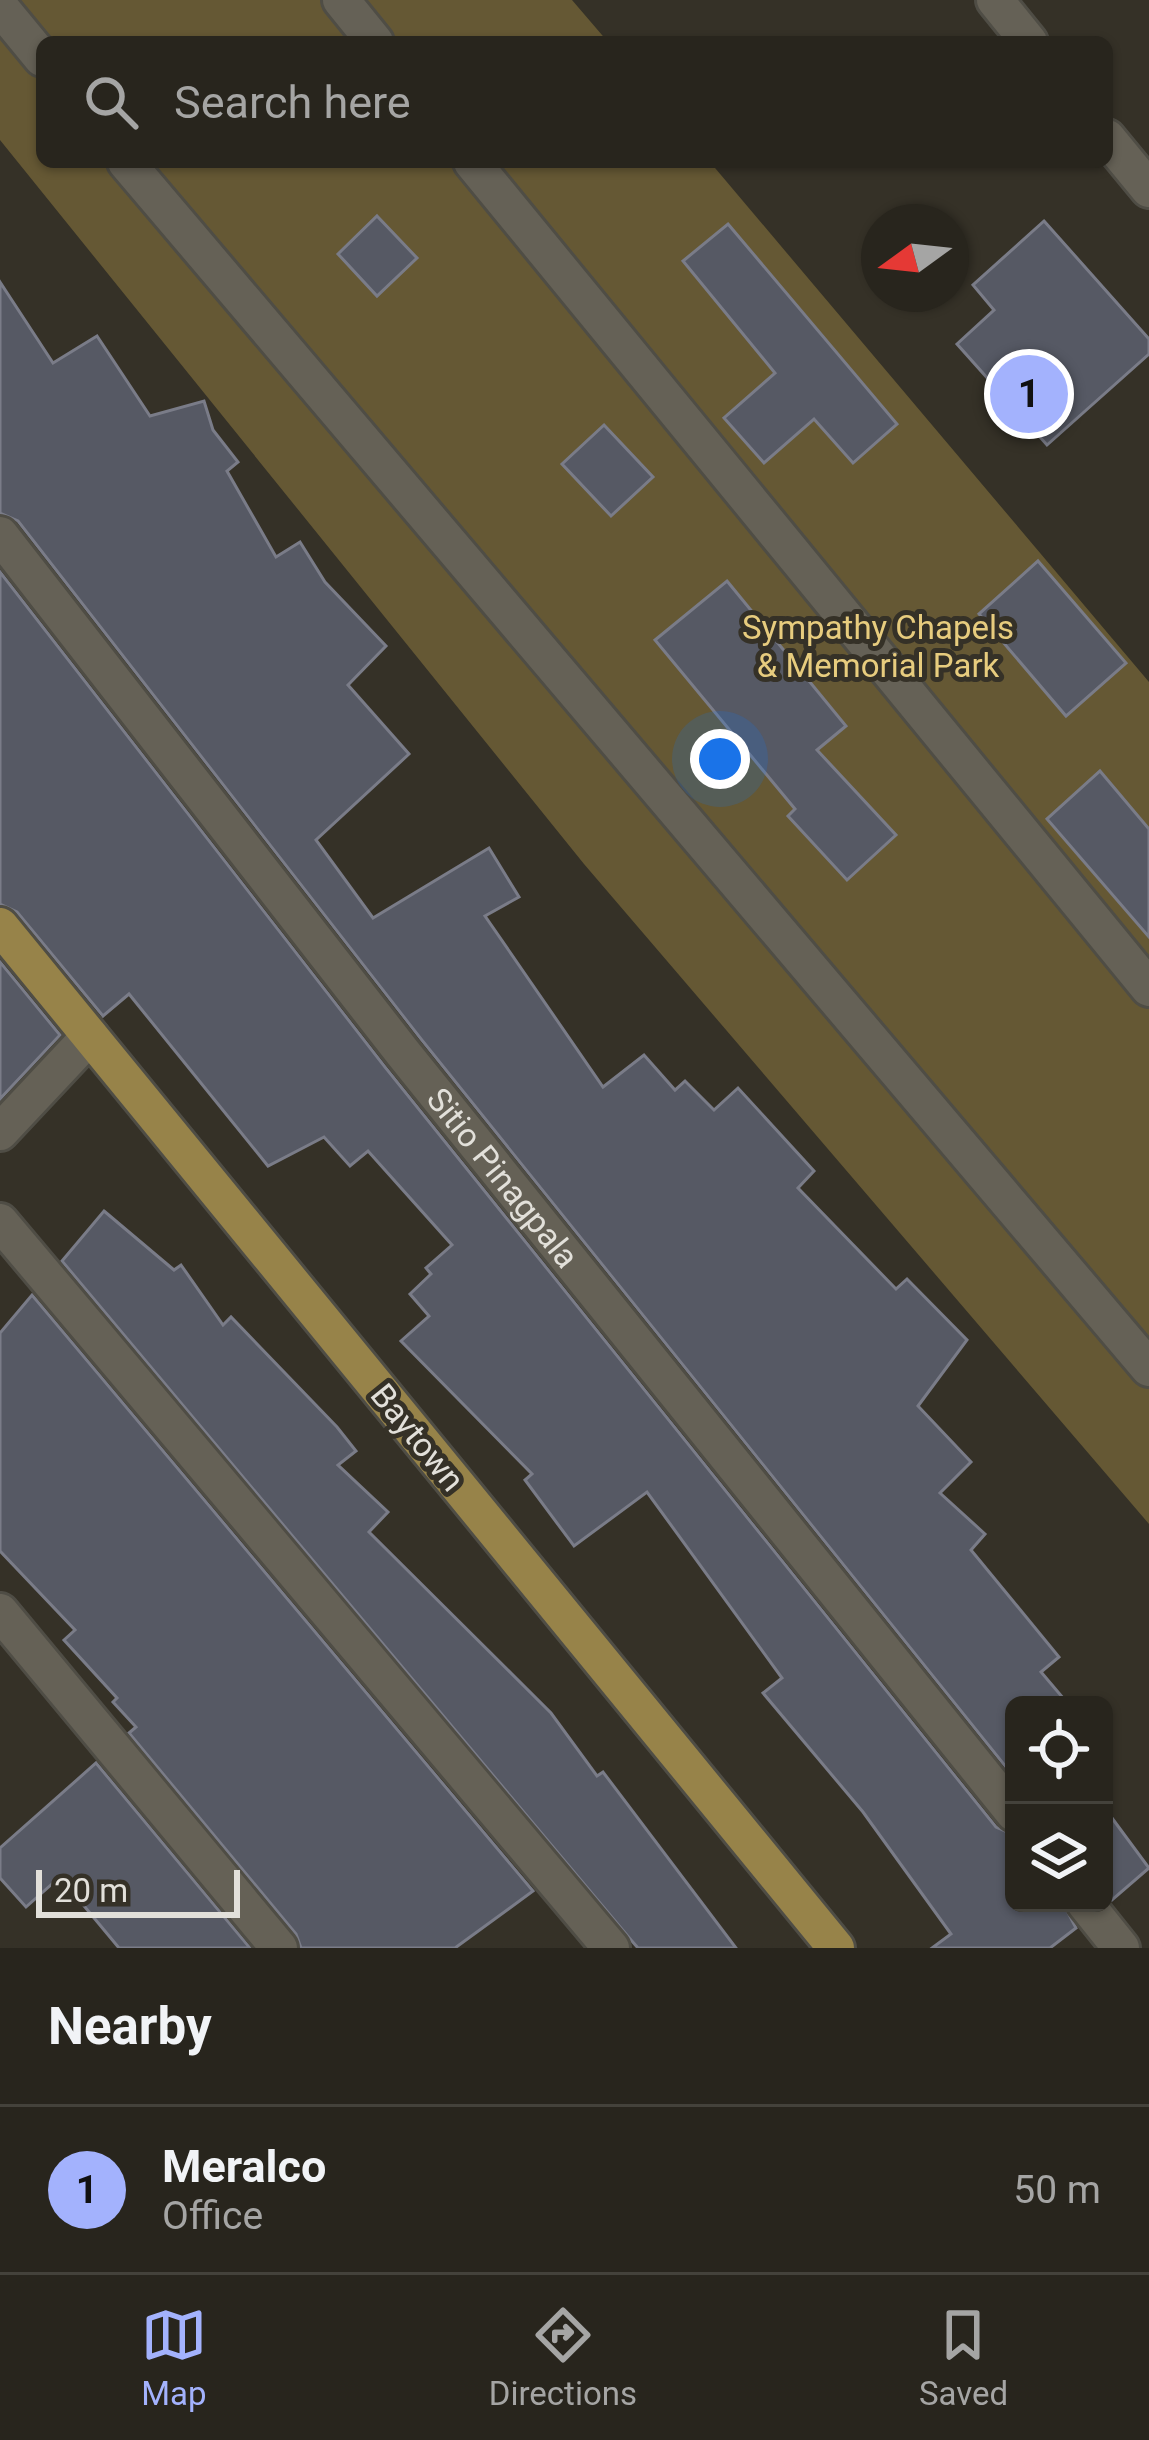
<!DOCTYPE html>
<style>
:root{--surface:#28251d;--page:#34312a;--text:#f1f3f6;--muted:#a5a5a4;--line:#44423b;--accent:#a3b2fd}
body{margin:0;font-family:Roboto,sans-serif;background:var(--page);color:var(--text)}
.controls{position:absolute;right:36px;bottom:36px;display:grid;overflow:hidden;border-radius:18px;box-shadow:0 3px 9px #0004}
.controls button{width:108px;height:108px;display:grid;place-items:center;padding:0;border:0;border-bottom:3px solid var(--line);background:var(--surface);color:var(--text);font:60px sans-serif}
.compass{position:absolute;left:861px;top:204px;width:108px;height:108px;border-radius:50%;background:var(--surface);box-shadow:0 3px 9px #0004;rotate:255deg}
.scale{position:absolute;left:36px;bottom:30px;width:204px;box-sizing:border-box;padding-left:12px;border:6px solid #e2e0da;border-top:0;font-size:33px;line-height:42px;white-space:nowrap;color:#e2e0da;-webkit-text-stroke:9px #353127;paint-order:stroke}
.you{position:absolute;left:720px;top:759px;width:42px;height:42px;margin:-30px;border:9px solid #fff;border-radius:50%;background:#1a73e8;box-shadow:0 0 0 18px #1a73e833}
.badge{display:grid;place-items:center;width:78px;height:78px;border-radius:50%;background:var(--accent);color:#111;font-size:39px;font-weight:700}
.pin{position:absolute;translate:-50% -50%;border:6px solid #fff;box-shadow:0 3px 12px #0006}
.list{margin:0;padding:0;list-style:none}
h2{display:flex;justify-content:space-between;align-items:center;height:156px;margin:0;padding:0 48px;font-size:51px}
h2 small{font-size:39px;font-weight:400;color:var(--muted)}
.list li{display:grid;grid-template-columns:78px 1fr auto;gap:36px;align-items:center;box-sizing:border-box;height:168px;padding:0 48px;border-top:3px solid var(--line)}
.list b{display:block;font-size:45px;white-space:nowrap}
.list p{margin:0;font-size:39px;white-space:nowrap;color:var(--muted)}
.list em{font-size:39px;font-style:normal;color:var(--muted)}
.icon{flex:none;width:66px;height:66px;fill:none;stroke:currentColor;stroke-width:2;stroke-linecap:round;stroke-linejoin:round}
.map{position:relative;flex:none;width:1149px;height:1948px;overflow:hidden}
.search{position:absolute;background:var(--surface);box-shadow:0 3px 9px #0004;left:36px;right:36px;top:36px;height:132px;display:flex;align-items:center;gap:30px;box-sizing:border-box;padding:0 42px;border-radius:18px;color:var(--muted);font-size:45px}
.sheet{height:324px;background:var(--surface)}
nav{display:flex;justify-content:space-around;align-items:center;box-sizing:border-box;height:168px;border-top:3px solid var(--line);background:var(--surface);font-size:33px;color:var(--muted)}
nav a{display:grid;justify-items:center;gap:6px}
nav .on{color:var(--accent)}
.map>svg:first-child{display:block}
.green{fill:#655834}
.building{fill:#565964;stroke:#7a7c88;stroke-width:3}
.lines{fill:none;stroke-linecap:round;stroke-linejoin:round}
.minor-casing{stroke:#4f4d45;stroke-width:42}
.major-casing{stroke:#4f4d45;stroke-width:42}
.minor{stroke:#656156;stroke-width:36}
.major{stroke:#978349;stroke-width:36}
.labels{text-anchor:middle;stroke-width:10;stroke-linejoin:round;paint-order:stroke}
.park-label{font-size:33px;fill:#e7cc7e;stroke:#353127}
.street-label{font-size:33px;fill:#e2e0da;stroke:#353127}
</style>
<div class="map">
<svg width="1149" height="1948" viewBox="0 0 1149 1948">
<rect width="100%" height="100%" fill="#353127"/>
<path class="green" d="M 0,0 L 572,0 L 608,42 L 42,42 L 42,162 L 710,162 L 1149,682 L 1149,1524 L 584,864 L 0,140 Z"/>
<g class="building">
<path d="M 377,216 L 417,258 L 377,296 L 338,254 Z"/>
<path d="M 1044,221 L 1149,339 L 1149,354 L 1047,445 L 957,344 L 994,310 L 973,285 Z"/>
<path d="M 728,224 L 897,424 L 853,463 L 814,419 L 764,463 L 724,418 L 775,373 L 683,261 Z"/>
<path d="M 0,282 L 53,363 L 97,336 L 150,416 L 204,401 L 213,430 L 238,462 L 227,471 L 276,557 L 300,542 L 325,582 L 386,646 L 348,685 L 409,754 L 316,840 L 373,918 L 489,848 L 519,897 L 485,916 L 603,1087 L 644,1055 L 675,1090 L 685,1081 L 714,1110 L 738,1088 L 814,1171 L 798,1188 L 896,1289 L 907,1279 L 967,1340 L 918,1406 L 971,1462 L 940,1493 L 985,1534 L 971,1550 L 1059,1657 L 1041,1672 L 1069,1705 L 1014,1705 L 1014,1777 L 421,1039 L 18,521 L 0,513 Z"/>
<path d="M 604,425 L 653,477 L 611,516 L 562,464 Z"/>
<path d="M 1038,561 L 1126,663 L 1066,716 L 979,614 Z"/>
<path d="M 0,572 L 385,1067 L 996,1827 L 1014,1835 L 1014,1903 L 1063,1903 L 1076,1928 L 1050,1948 L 932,1948 L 951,1934 L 863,1812 L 763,1693 L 782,1678 L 647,1492 L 574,1546 L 525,1480 L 532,1474 L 401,1341 L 429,1316 L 410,1294 L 431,1274 L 426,1268 L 452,1245 L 368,1151 L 350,1166 L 324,1137 L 268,1166 L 129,994 L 103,1016 L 17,912 L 0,904 Z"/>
<path d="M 727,581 L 846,726 L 817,750 L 896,835 L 847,880 L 788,816 L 795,809 L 655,640 Z"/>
<path d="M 1100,771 L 1149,829 L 1149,937 L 1047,819 Z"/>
<path d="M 0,962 L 60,1035 L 0,1099 Z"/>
<path d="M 104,1211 L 174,1270 L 181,1265 L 223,1325 L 231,1317 L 337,1427 L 356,1451 L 338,1465 L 388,1512 L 369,1532 L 551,1713 L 597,1776 L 603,1772 L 736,1948 L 638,1948 L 631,1940 L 62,1261 Z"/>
<path d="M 32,1295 L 533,1891 L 455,1948 L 301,1948 L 296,1934 L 129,1733 L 136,1727 L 113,1702 L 117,1698 L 64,1640 L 75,1630 L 0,1551 L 0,1333 Z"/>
<path d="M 96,1763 L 250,1948 L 119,1948 L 60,1877 L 26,1907 L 0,1878 L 0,1848 Z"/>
<path d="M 1109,1814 L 1149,1868 L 1112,1900 L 1104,1891 L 1104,1818 Z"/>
</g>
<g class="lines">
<defs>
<g id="minor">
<path d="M 341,0 L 375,42"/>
<path d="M 995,0 L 1029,42"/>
<path d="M 0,7 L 42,58"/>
<path d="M 1107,138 L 1149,189"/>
<path d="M 126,162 L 1149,1368"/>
<path d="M 472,162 L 1149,988"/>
<path id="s1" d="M 0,535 L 403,1053 L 1014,1813"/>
<path d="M 0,1132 L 90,1036"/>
<path d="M 0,1222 L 611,1948"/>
<path d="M 0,1612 L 279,1948"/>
<path d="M 1085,1903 L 1121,1948"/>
</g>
<path id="major" d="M 0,926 L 836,1948"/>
</defs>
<use href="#minor" class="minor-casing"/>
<use href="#major" class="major-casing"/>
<use href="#minor" class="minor"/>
<use href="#major" class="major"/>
</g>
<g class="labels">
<g class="park-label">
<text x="878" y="639">Sympathy Chapels<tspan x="878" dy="38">&amp; Memorial Park</tspan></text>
</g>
<g class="street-label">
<text dy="12" stroke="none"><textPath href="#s1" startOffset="816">Sitio Pinagpala</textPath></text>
<text transform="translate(418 1437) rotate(51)" y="12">Baytown</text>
</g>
</g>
</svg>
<div class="controls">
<button><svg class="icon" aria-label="locate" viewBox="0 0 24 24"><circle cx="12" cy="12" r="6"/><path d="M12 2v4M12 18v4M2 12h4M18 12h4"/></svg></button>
<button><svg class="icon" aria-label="layers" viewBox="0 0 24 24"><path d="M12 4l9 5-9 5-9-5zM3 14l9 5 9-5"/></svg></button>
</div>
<svg class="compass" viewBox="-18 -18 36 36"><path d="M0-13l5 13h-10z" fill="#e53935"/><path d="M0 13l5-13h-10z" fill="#a5a5a4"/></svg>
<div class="scale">20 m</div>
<div class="you"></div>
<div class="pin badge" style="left:1029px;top:394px">1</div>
<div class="search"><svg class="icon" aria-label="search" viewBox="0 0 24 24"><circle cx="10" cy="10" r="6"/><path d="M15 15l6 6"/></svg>Search here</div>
</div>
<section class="sheet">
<h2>Nearby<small></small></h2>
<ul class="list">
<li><span class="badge">1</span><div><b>Meralco</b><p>Office</p></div><em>50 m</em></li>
</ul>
</section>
<nav>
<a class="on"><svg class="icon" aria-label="map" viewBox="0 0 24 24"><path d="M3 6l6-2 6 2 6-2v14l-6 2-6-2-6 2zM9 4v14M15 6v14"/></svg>Map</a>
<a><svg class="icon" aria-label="directions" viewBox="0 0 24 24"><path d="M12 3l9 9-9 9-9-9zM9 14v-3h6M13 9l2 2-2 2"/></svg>Directions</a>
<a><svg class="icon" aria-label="saved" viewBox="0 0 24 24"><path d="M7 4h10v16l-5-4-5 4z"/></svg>Saved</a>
</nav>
